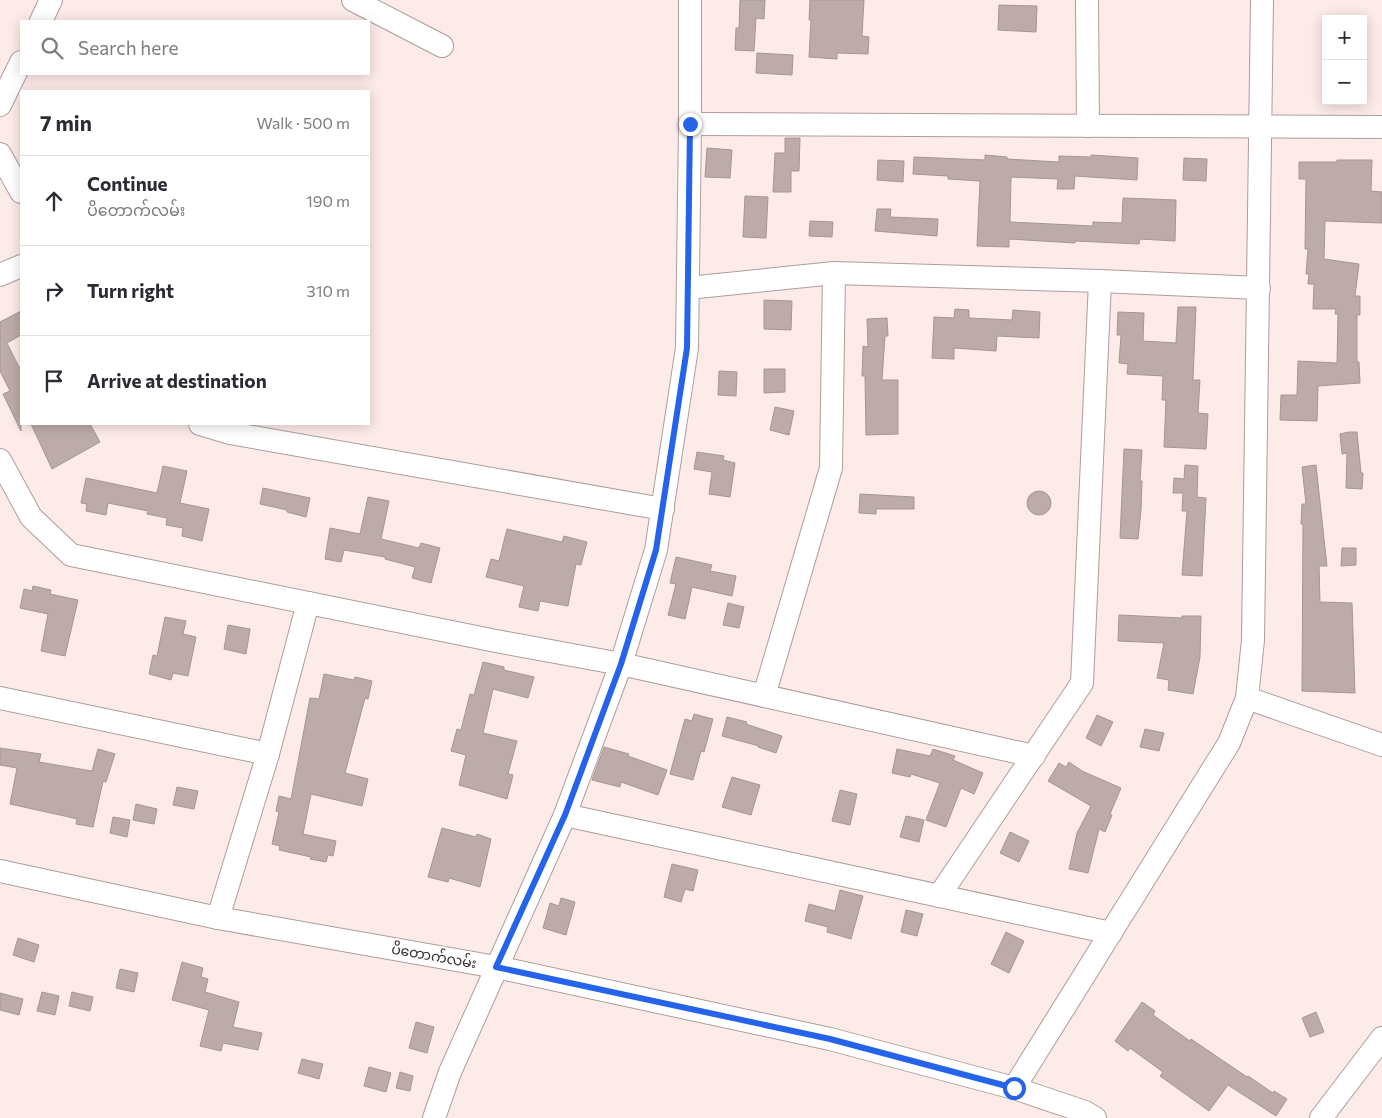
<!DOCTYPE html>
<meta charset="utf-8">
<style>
:root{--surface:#fff;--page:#f2f2f3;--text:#2b2b33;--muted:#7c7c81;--line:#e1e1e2}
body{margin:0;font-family:Commissioner,"Noto Sans Myanmar",sans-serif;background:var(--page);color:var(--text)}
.controls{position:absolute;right:15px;top:15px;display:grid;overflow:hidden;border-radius:0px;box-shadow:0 2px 12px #0003}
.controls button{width:45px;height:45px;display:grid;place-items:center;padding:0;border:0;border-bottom:1px solid var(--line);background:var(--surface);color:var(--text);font:25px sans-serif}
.stop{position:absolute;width:15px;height:15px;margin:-11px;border:4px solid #2563eb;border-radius:50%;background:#fff}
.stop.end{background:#2563eb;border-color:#fff;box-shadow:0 1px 5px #0008}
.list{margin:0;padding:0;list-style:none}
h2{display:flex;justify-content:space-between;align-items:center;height:65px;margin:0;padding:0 20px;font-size:21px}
h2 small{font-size:16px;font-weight:400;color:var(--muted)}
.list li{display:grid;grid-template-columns:32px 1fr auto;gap:15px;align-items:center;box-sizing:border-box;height:90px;padding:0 20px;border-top:1px solid var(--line)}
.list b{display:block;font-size:19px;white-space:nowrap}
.list p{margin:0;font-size:16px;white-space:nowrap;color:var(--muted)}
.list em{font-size:16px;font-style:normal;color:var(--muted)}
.icon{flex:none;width:28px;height:28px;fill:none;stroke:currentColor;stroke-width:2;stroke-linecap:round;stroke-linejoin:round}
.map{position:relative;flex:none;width:1382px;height:1118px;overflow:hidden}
.search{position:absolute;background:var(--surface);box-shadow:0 2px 12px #0003;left:20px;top:20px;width:350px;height:55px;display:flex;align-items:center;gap:12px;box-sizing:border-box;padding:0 18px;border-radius:0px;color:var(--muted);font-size:19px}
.panel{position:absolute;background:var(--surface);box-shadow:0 2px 12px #0003;left:20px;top:90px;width:350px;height:335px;border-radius:0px}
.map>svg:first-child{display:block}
.building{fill:#bcaba9;stroke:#a69593}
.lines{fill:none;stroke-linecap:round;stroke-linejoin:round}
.minor-casing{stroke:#ae9d9b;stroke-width:24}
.minor{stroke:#fff;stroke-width:22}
.route{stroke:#2563eb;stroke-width:6}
.labels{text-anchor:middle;stroke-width:4;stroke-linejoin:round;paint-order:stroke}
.street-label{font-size:14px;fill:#322b2a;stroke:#fdfdfd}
</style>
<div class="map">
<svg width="1382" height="1118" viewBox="0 0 1382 1118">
<rect width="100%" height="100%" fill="#fdebe9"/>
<g class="building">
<path d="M 740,0 L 765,0 L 764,19 L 756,18 L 754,51 L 735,50 L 736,28 L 739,28 Z"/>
<path d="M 810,0 L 864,0 L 862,36 L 869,37 L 868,54 L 837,53 L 837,59 L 809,57 L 811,20 L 809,20 Z"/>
<path d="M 999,5 L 1037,6 L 1036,32 L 998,30 Z"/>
<path d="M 757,53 L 793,55 L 792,75 L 756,73 Z"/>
<path d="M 785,138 L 800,138 L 799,171 L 791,171 L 791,192 L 773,192 L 775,153 L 785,153 Z"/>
<path d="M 707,148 L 732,150 L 730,178 L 705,177 Z"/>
<path d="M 985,155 L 1007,157 L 1007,159 L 1059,162 L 1059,156 L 1091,157 L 1091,155 L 1138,158 L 1137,180 L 1075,176 L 1074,189 L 1057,189 L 1058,179 L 1011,177 L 1010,222 L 1093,226 L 1093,222 L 1122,223 L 1123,198 L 1176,200 L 1175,241 L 1140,239 L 1139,244 L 1075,241 L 1075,243 L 1009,239 L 1009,247 L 977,246 L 980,181 L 948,179 L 948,176 L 913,174 L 914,157 L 985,160 Z"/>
<path d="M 1184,158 L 1207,159 L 1206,181 L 1183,180 Z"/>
<path d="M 878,160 L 904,161 L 903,182 L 877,180 Z"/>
<path d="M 1337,160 L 1372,160 L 1371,191 L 1382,192 L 1382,223 L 1325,221 L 1324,259 L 1359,264 L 1355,296 L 1360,296 L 1360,315 L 1357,315 L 1357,362 L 1359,362 L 1360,383 L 1318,386 L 1317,421 L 1280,420 L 1281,395 L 1297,395 L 1298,361 L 1337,363 L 1338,314 L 1335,314 L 1336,309 L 1313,309 L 1314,284 L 1308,284 L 1309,274 L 1306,274 L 1308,249 L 1305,249 L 1306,179 L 1299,179 L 1299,162 L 1337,162 Z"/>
<path d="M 745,196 L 768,197 L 766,238 L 743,237 Z"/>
<path d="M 877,209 L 891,209 L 890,217 L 938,219 L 937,236 L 875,231 Z"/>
<path d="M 810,221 L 833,222 L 832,237 L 809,236 Z"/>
<path d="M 764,300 L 792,301 L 791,330 L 764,329 Z"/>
<path d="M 1178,307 L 1196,307 L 1193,380 L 1200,380 L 1198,413 L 1208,414 L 1206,449 L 1164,447 L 1166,400 L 1162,400 L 1163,376 L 1127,374 L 1128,364 L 1119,363 L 1121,335 L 1117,335 L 1118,312 L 1144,313 L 1143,341 L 1176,343 Z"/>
<path d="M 955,309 L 969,310 L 969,318 L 1012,320 L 1013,310 L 1040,312 L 1039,338 L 997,336 L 996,351 L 954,348 L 954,359 L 932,358 L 934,317 L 954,318 Z"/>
<path d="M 21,311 L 21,335 L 7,343 L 21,371 L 21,431 L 3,394 L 10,391 L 0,371 L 0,322 Z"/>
<path d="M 887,318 L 888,336 L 885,336 L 882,380 L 898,380 L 898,434 L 866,435 L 865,376 L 862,376 L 863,346 L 868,347 L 867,319 Z"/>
<path d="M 764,369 L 785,369 L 785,392 L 764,393 Z"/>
<path d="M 719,371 L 737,372 L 736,396 L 718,395 Z"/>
<path d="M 775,407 L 794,411 L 789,435 L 770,430 Z"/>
<path d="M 31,424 L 90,424 L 100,442 L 52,469 Z"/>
<path d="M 1349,432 L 1357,432 L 1361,473 L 1363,473 L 1362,489 L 1346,488 L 1347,453 L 1342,454 L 1340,434 Z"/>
<path d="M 1124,449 L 1142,450 L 1140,481 L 1142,481 L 1141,510 L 1138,539 L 1120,538 Z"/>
<path d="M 697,452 L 724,456 L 723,460 L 735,463 L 730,497 L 709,494 L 712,472 L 694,469 Z"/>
<path d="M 1185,465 L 1198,466 L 1197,497 L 1206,498 L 1202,576 L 1182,575 L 1187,511 L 1182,511 L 1183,493 L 1173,493 L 1174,478 L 1184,479 Z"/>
<path d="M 1316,465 L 1327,566 L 1319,566 L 1320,602 L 1352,603 L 1355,693 L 1302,691 L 1303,524 L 1301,524 L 1302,504 L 1306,504 L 1302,467 Z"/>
<path d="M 163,466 L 187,471 L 180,503 L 209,509 L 202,541 L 182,536 L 183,528 L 166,525 L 167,518 L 147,514 L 148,511 L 108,503 L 106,515 L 86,511 L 87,504 L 81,503 L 86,478 L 157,493 Z"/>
<path d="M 263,488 L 310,498 L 306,517 L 287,512 L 287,510 L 260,504 Z"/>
<circle cx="1039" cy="503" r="12"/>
<path d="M 860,494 L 914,497 L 914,509 L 876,509 L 876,514 L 859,513 Z"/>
<path d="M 368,497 L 389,501 L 381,539 L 419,548 L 421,543 L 440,548 L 431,583 L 412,578 L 415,567 L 385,559 L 385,557 L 344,550 L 341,562 L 325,559 L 330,528 L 360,534 Z"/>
<path d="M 507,529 L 562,542 L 564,536 L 587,542 L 581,565 L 576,564 L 568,606 L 540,601 L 538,611 L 519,607 L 524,586 L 486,577 L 491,559 L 499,561 Z"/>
<path d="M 1342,548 L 1356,548 L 1356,565 L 1341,566 Z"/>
<path d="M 676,557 L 712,565 L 710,571 L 736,576 L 732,596 L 692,587 L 685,619 L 668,615 L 676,584 L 670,583 Z"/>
<path d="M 33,586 L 51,590 L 50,594 L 78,600 L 65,656 L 41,651 L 48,614 L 20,608 L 24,589 L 32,591 Z"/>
<path d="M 728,603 L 744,607 L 739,628 L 723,625 Z"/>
<path d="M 1119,615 L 1182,618 L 1182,616 L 1201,616 L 1200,657 L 1193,694 L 1168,690 L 1169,680 L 1157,678 L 1164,643 L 1118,641 Z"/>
<path d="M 165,617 L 186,621 L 183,634 L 196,637 L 188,676 L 173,673 L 171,680 L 149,674 L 153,655 L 157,656 Z"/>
<path d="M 228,625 L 250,629 L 246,654 L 224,649 Z"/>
<path d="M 483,662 L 504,667 L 504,670 L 534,677 L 528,698 L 493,689 L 483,733 L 517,741 L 508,774 L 513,775 L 507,799 L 459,785 L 466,755 L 451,751 L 457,729 L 461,730 L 470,694 L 474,695 Z"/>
<path d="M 324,674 L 354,680 L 355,677 L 372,681 L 368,699 L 365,698 L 345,773 L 368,779 L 362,806 L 311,794 L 303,834 L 336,841 L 333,856 L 328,855 L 326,862 L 310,859 L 311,857 L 279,850 L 280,846 L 272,844 L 279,812 L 276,811 L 279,796 L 291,799 L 310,698 L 319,699 Z"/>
<path d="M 694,714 L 713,719 L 704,752 L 701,751 L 693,780 L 670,774 L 685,719 L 692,721 Z"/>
<path d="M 1097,715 L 1113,722 L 1101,746 L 1086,738 Z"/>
<path d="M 727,717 L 747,722 L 746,724 L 782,736 L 776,753 L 758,747 L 759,746 L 722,736 Z"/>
<path d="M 1145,729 L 1164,733 L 1159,751 L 1140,747 Z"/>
<path d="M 604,747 L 629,754 L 628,756 L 667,770 L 658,795 L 621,782 L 620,787 L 592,780 Z"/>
<path d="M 0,748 L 41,754 L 39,762 L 92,771 L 98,749 L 115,754 L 106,782 L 103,781 L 93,827 L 76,824 L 77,819 L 69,817 L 10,804 L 17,768 L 0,765 Z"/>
<path d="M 897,749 L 930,756 L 933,749 L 955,756 L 953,760 L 983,773 L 974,794 L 961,788 L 946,827 L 926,820 L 940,783 L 911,774 L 910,777 L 892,773 Z"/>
<path d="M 1069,762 L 1082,771 L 1121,788 L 1110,814 L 1112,815 L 1105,832 L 1099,829 L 1088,873 L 1069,869 L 1077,833 L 1091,806 L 1048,781 L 1059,763 L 1066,767 Z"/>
<path d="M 732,777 L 760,785 L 751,815 L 722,807 Z"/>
<path d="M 177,787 L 198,791 L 194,809 L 173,805 Z"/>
<path d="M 840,790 L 857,794 L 850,825 L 832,821 Z"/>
<path d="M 136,804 L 157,809 L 154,824 L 133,820 Z"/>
<path d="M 906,816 L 924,820 L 919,842 L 900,837 Z"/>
<path d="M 113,817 L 130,820 L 127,837 L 110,833 Z"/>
<path d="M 442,828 L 476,837 L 477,834 L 491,839 L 480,887 L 449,878 L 448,882 L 428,877 Z"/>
<path d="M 1010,832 L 1029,841 L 1019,862 L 1000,853 Z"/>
<path d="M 672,864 L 698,870 L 693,891 L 685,889 L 681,902 L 664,897 Z"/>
<path d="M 840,890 L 863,896 L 851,939 L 827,932 L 828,927 L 805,921 L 809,904 L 835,911 Z"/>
<path d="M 561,898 L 575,902 L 566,935 L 543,928 L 550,903 L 559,906 Z"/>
<path d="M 906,910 L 923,914 L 917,936 L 901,932 Z"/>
<path d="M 1006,932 L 1024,941 L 1009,973 L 991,964 Z"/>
<path d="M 18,938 L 39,945 L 34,962 L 13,955 Z"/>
<path d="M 182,962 L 203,968 L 201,977 L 208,979 L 205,992 L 239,1002 L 233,1027 L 262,1033 L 258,1050 L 223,1043 L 221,1051 L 200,1046 L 209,1010 L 172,1000 Z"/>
<path d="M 120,969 L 138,973 L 134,992 L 116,988 Z"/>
<path d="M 42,992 L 59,996 L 55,1015 L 37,1011 Z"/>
<path d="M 72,992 L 93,997 L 90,1011 L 69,1006 Z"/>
<path d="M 0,993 L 23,999 L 19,1015 L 0,1010 Z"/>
<path d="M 1142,1002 L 1155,1011 L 1153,1015 L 1190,1041 L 1191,1039 L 1247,1077 L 1248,1076 L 1273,1093 L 1274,1091 L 1287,1099 L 1276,1116 L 1228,1085 L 1209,1111 L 1160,1076 L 1163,1072 L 1130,1048 L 1128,1051 L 1115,1041 Z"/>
<path d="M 1316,1012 L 1324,1032 L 1310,1037 L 1302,1018 Z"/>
<path d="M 416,1022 L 434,1027 L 427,1053 L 409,1048 Z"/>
<path d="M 302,1059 L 323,1064 L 319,1079 L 298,1073 Z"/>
<path d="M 369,1067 L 391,1073 L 386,1092 L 364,1086 Z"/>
<path d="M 400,1072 L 413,1076 L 410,1091 L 396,1088 Z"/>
</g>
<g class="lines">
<defs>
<g id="minor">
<path d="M 353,0 L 442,46"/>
<path d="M 1087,0 L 1088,126"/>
<path d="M 41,21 L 51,0"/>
<path d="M 0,105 L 21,62"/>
<path d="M 690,124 L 1382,127"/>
<path d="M 0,154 L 21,192"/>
<path d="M 0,275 L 21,266"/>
<path d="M 688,288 L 834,273 L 1100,281 L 1259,288"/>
<path d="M 200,424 L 230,433 L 663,509"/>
<path d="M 0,460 L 31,517 L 71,555 L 496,641 L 621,664 L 1034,756"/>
<path d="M 764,696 L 831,468 L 834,273"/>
<path d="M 0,698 L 268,754"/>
<path d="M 1247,698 L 1382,745"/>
<path d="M 565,815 L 1111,933"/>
<path d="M 0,871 L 218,918 L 496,967 L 830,1039 L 1014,1088 L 1085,1112 L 1095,1118"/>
<path d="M 939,896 L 1082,683 L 1100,281"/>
<path d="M 218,918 L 268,754 L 308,603"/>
<path d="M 1014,1088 L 1229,743 L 1247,698 L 1253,640 L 1262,0"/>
<path d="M 434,1118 L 450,1072 L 565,815 L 621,664 L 656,550 L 687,348 L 690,124 L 690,0"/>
<path d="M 1321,1118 L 1382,1038"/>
</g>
</defs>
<use href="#minor" class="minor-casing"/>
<use href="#minor" class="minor"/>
</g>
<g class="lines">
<path class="route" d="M 690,124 L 687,348 L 656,550 L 621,664 L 565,815 L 496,967 L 830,1039 L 1014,1088"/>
</g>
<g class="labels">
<g class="street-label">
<text transform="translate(434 956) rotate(10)" y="5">ပိတောက်လမ်း</text>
</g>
</g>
</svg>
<div class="controls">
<button>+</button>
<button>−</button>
</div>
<div class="stop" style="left:1014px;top:1088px"></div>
<div class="stop end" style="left:690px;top:124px"></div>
<div class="search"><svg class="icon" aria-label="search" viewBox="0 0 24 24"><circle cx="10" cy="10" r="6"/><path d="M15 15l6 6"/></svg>Search here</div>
<section class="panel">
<h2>7 min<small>Walk · 500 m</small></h2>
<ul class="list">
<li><svg class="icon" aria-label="ahead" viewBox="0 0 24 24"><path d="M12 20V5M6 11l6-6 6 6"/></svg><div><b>Continue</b><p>ပိတောက်လမ်း</p></div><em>190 m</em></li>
<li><svg class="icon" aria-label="right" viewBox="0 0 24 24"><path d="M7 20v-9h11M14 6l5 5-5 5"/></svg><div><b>Turn right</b></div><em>310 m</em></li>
<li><svg class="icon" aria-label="arrive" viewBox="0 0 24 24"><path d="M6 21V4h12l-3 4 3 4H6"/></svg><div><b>Arrive at destination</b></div></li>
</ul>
</section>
</div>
